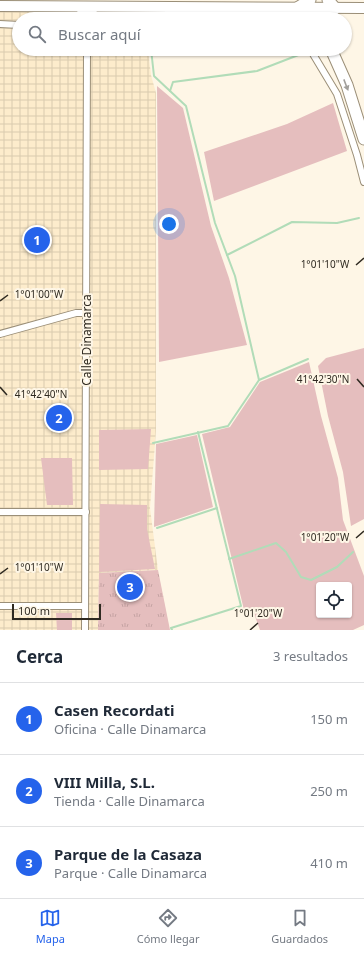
<!DOCTYPE html>
<html lang="es">
<meta charset="utf-8">
<style>
:root{--surface:#fff;--page:#f2f2f3;--text:#1f2937;--muted:#747a83;--line:#e0e1e3;--accent:#2563eb}
body{margin:0;font-family:"Noto Sans",sans-serif;background:var(--page);color:var(--text)}
.controls{position:absolute;right:12px;bottom:12px;display:grid;overflow:hidden;border-radius:4px;box-shadow:0 1px 3px #0004}
.controls button{width:36px;height:36px;display:grid;place-items:center;padding:0;border:0;border-bottom:1px solid var(--line);background:var(--surface);color:var(--text);font:20px sans-serif}
.scale{position:absolute;left:12px;bottom:10px;width:89px;box-sizing:border-box;padding-left:4px;border:2px solid #2f2a21;border-top:0;font-size:11px;line-height:14px;white-space:nowrap;color:#2f2a21;-webkit-text-stroke:3px #fef6e6;paint-order:stroke}
.you{position:absolute;left:169px;top:224px;width:14px;height:14px;margin:-10px;border:3px solid #fff;border-radius:50%;background:#1a73e8;box-shadow:0 0 0 6px #1a73e833}
.badge{display:grid;place-items:center;width:26px;height:26px;border-radius:50%;background:var(--accent);color:#fff;font-size:13px;font-weight:700}
.pin{position:absolute;translate:-50% -50%;border:2px solid #fff;box-shadow:0 1px 4px #0006}
.list{margin:0;padding:0;list-style:none}
h2{display:flex;justify-content:space-between;align-items:center;height:52px;margin:0;padding:0 16px;font-size:17px}
h2 small{font-size:13px;font-weight:400;color:var(--muted)}
.list li{display:grid;grid-template-columns:26px 1fr auto;gap:12px;align-items:center;box-sizing:border-box;height:72px;padding:0 16px;border-top:1px solid var(--line)}
.list b{display:block;font-size:15px;white-space:nowrap}
.list p{margin:0;font-size:13px;white-space:nowrap;color:var(--muted)}
.list em{font-size:13px;font-style:normal;color:var(--muted)}
.icon{flex:none;width:22px;height:22px;fill:none;stroke:currentColor;stroke-width:2;stroke-linecap:round;stroke-linejoin:round}
.map{position:relative;flex:none;width:364px;height:630px;overflow:hidden}
.search{position:absolute;background:var(--surface);box-shadow:0 1px 3px #0004;left:12px;right:12px;top:12px;height:44px;display:flex;align-items:center;gap:10px;box-sizing:border-box;padding:0 14px;border-radius:22px;color:var(--muted);font-size:15px}
.sheet{height:268px;background:var(--surface)}
nav{display:flex;justify-content:space-around;align-items:center;box-sizing:border-box;height:56px;border-top:1px solid var(--line);background:var(--surface);font-size:11px;color:var(--muted)}
nav a{display:grid;justify-items:center;gap:2px}
nav .on{color:var(--accent)}
.map>svg:first-child{display:block}
.industrial{fill:url(#industrial-grid)}
.green{fill:#e5bebe;fill-rule:evenodd}
.park{fill:url(#park-tufts)}
.lines{fill:none;stroke-linecap:round;stroke-linejoin:round}
.stream{stroke:#b1dcb8;stroke-width:2}
.minor-casing{stroke:#9b8f78;stroke-width:8}
.trunk-casing{stroke:#9b8f78;stroke-width:12}
.motorway-casing{stroke:#9b8f78;stroke-width:13}
.minor{stroke:#fff;stroke-width:6}
.trunk{stroke:#fff;stroke-width:10}
.motorway{stroke:#fff;stroke-width:11}
.oneway{fill:#a19f9b}
.ticks{fill:none;stroke:#2f2a21;stroke-width:1.5}
.labels{text-anchor:middle;stroke-width:4;stroke-linejoin:round;paint-order:stroke}
.street-label{font-size:12px;fill:#2f2a21;stroke:#fef6e6}
.ticks-label{font-size:10px;text-anchor:middle;fill:#2f2a21;stroke:#fef6e6;stroke-width:4;stroke-linejoin:round;paint-order:stroke}
</style>
<div class="map">
<svg width="364" height="630" viewBox="0 0 364 630">
<defs>
<pattern id="industrial-grid" width="8" height="8" patternUnits="userSpaceOnUse"><rect width="8" height="8" fill="#fdeccc"/><path d="M0 4h8M4 0v8" fill="none" stroke="#d9cbaf"/></pattern>
<pattern id="park-tufts" width="24" height="20" patternUnits="userSpaceOnUse"><rect width="24" height="20" fill="#e5bebe"/><path d="M3 7l-1-3M5 7V3M7 7l1-3M15 17l-1-3M17 17v-4M19 17l1-3" fill="none" stroke="#c5a3a3"/></pattern>
</defs>
<rect width="100%" height="100%" fill="#fef6e6"/>
<path class="industrial" d="M 0,10 L 144,12 L 145,19 L 19,19 L 19,49 L 148,49 L 151,75 L 156,93 L 156,431 L 150,508 L 158,570 L 99,573 L 98,630 L 0,630 Z"/>
<g class="green">
<path d="M 157,86 L 183,108 L 211,226 L 229,278 L 247,345 L 159,362 Z"/>
<path d="M 333,103 L 347,151 L 214,201 L 204,152 L 287,124 Z"/>
<path d="M 364,348 L 364,519 L 351,526 L 343,472 L 328,416 L 318,366 L 326,358 Z"/>
<path d="M 309,362 L 321,416 L 338,478 L 343,520 L 364,576 L 364,625 L 353,630 L 260,630 L 252,608 L 244,610 L 202,434 L 230,427 L 260,382 ZM 319,585 L 349,585 L 349,615 L 319,615 Z"/>
<path d="M 151,429 L 148,469 L 99,470 L 99,430 Z"/>
<path d="M 197,435 L 213,507 L 154,527 L 156,444 Z"/>
<path d="M 41,458 L 72,458 L 73,505 L 47,505 Z"/>
<path d="M 100,504 L 147,505 L 147,529 L 155,569 L 99,572 Z"/>
<path d="M 56,613 L 72,613 L 72,630 L 57,630 Z"/>
</g>
<path class="park" d="M 158,570 L 170,630 L 98,630 L 99,573 Z"/>
<g class="lines">
<g class="stream">
<path d="M 151,49 L 154,76 L 186,106 L 215,223 L 235,276 L 259,380 L 228,426 L 153,443"/>
<path d="M 170,91 L 173,82 L 257,71 L 301,54"/>
<path d="M 227,255 L 292,222 L 337,223 L 359,218"/>
<path d="M 259,380 L 308,359"/>
<path d="M 157,528 L 217,508"/>
<path d="M 229,559 L 276,543 L 286,552 L 301,577 L 311,580 L 337,567 L 353,552"/>
<path d="M 172,630 L 171,628 L 241,606 L 198,432"/>
</g>
<defs>
<g id="minor">
<path d="M 256,8 L 266,19"/>
<path d="M 0,24 L 19,25"/>
<path d="M 310,49 L 337,94 L 357,155 L 364,182"/>
<path d="M 0,334 L 76,313 L 87,313"/>
<path d="M 0,512 L 86,512"/>
<path d="M 0,606 L 85,606"/>
<path d="M 85,630 L 87,49"/>
</g>
<g id="trunk">
<path d="M 0,6 L 364,8"/>
<path d="M 82,7 L 83,19"/>
<path d="M 91,19 L 92,7"/>
</g>
<g id="motorway">
<path d="M 310,0 L 297,8 L 313,19"/>
<path d="M 327,19 L 335,8 L 328,0"/>
<path d="M 331,49 L 347,85 L 364,139"/>
</g>
</defs>
<use href="#minor" class="minor-casing"/>
<use href="#trunk" class="trunk-casing"/>
<use href="#motorway" class="motorway-casing"/>
<use href="#minor" class="minor"/>
<use href="#trunk" class="trunk"/>
<use href="#motorway" class="motorway"/>
</g>
<defs><path id="oneway-solid" d="M-6-.8H1V-3.2L6.5 0L1 3.2V.8H-6Z"/></defs>
<use class="oneway" href="#oneway-solid" transform="translate(346 85) rotate(69)"/>
<path class="ticks" d="M 356,265 L 364,258M 0,301 L 8,295M 357,379 L 364,387M 0,387 L 7,395M 356,538 L 364,531M 0,574 L 8,568M 250,630 L 258,623"/>
<g class="labels">
<g class="street-label">
<text transform="translate(87 340) rotate(-90)" y="4">Calle Dinamarca</text>
</g>
</g>
<g class="ticks-label">
<text x="325" y="268">1°01'10"W</text>
<text x="39" y="298">1°01'00"W</text>
<text x="323" y="383">41°42'30"N</text>
<text x="41" y="398">41°42'40"N</text>
<text x="325" y="541">1°01'20"W</text>
<text x="39" y="571">1°01'10"W</text>
<text x="258" y="617">1°01'20"W</text>
</g>
</svg>
<div class="controls">
<button><svg class="icon" aria-label="locate" viewBox="0 0 24 24"><circle cx="12" cy="12" r="6"/><path d="M12 2v4M12 18v4M2 12h4M18 12h4"/></svg></button>
</div>
<div class="scale">100 m</div>
<div class="you"></div>
<div class="pin badge" style="left:37px;top:240px">1</div>
<div class="pin badge" style="left:59px;top:418px">2</div>
<div class="pin badge" style="left:130px;top:587px">3</div>
<div class="search"><svg class="icon" aria-label="search" viewBox="0 0 24 24"><circle cx="10" cy="10" r="6"/><path d="M15 15l6 6"/></svg>Buscar aquí</div>
</div>
<section class="sheet">
<h2>Cerca<small>3 resultados</small></h2>
<ul class="list">
<li><span class="badge">1</span><div><b>Casen Recordati</b><p>Oficina · Calle Dinamarca</p></div><em>150 m</em></li>
<li><span class="badge">2</span><div><b>VIII Milla, S.L.</b><p>Tienda · Calle Dinamarca</p></div><em>250 m</em></li>
<li><span class="badge">3</span><div><b>Parque de la Casaza</b><p>Parque · Calle Dinamarca</p></div><em>410 m</em></li>
</ul>
</section>
<nav>
<a class="on"><svg class="icon" aria-label="map" viewBox="0 0 24 24"><path d="M3 6l6-2 6 2 6-2v14l-6 2-6-2-6 2zM9 4v14M15 6v14"/></svg>Mapa</a>
<a><svg class="icon" aria-label="directions" viewBox="0 0 24 24"><path d="M12 3l9 9-9 9-9-9zM9 14v-3h6M13 9l2 2-2 2"/></svg>Cómo llegar</a>
<a><svg class="icon" aria-label="saved" viewBox="0 0 24 24"><path d="M7 4h10v16l-5-4-5 4z"/></svg>Guardados</a>
</nav>
